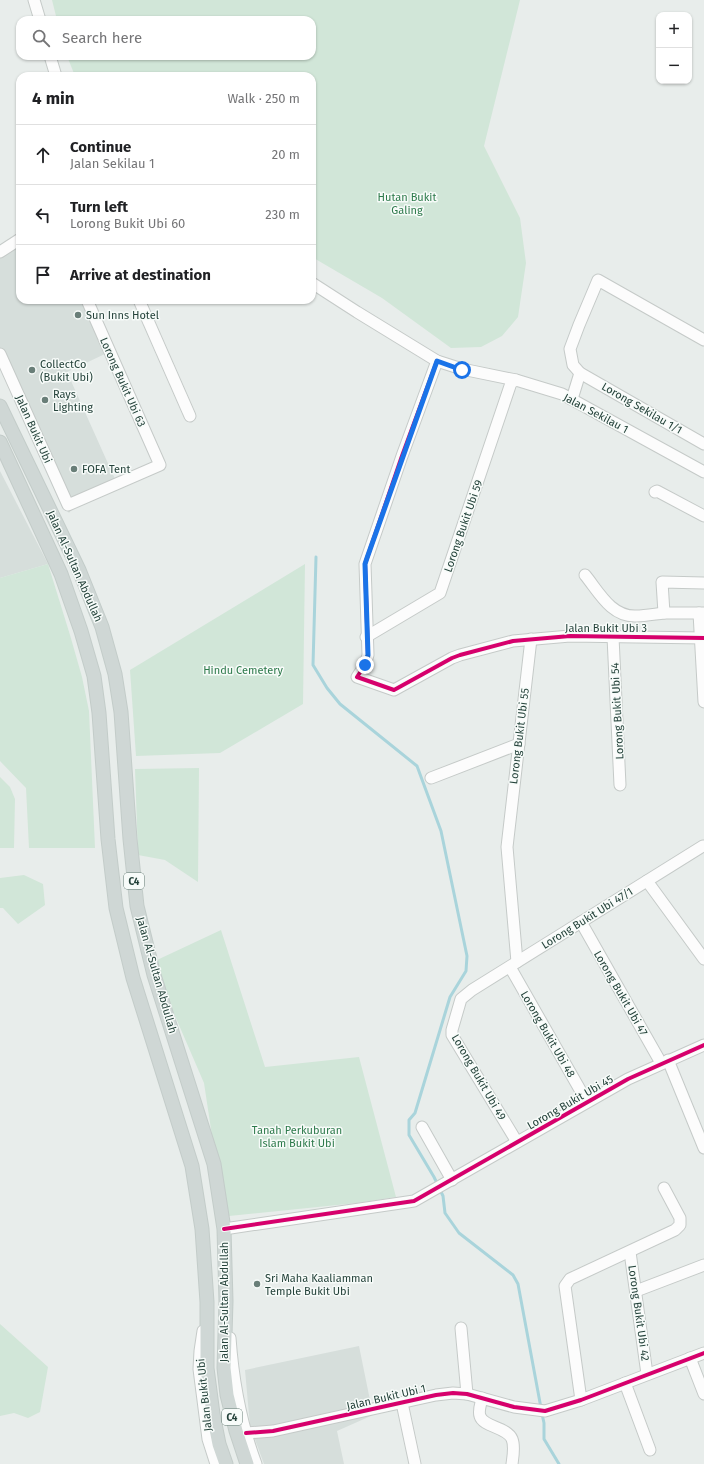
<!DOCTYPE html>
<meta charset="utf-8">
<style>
:root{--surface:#fff;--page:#f6f6f6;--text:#202124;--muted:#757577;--line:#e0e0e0}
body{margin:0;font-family:"Fira Sans",sans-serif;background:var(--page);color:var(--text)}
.controls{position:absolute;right:12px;top:12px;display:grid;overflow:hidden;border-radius:8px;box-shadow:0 1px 3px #0004}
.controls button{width:36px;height:36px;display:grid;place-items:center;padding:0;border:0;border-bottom:1px solid var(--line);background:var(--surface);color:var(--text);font:20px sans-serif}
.stop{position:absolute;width:12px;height:12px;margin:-9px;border:3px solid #1a73e8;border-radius:50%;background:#fff}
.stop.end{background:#1a73e8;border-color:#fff;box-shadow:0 1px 4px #0008}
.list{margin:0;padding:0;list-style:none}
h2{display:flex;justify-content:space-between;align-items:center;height:52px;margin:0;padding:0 16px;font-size:17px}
h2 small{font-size:13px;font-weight:400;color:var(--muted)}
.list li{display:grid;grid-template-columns:26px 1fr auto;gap:12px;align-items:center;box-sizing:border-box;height:60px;padding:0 16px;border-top:1px solid var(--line)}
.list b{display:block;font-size:15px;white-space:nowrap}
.list p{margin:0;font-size:13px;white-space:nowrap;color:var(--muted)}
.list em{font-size:13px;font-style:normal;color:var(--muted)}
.icon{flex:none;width:22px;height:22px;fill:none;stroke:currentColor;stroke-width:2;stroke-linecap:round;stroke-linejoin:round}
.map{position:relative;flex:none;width:704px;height:1464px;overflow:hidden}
.search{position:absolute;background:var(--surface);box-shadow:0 1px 3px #0004;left:16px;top:16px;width:300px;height:44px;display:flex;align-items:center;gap:10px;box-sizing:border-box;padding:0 14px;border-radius:12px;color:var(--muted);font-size:15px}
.panel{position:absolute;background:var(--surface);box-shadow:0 1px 3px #0004;left:16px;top:72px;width:300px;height:232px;border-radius:12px}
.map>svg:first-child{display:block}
.built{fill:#d6dedb}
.green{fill:#d1e6d8}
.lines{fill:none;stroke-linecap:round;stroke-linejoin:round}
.stream{stroke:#a9d4db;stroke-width:3}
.minor-casing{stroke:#c5cac8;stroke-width:13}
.major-casing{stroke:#c3ccc9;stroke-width:15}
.minor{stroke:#fcfcfc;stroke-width:11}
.major{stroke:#cfd7d5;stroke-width:13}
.cycleway-casing{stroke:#f7fbf9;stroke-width:6}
.cycleway{stroke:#d6006c;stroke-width:4}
.route{stroke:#1a73e8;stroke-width:5}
.poi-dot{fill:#697e78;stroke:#f7fbf9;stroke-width:1.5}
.labels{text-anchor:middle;stroke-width:3;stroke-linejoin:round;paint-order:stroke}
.shield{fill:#f7fbf9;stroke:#637a73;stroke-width:1}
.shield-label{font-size:10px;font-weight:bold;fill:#24423a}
.park-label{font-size:11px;fill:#2d7a4b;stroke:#f7fbf9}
.poi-label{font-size:11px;fill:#24423a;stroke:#f7fbf9;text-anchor:start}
.street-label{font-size:11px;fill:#24423a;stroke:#f7fbf9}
</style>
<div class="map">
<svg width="704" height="1464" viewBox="0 0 704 1464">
<rect width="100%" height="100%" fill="#e8edeb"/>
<g class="built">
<path d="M 20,244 L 20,300 L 86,300 L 109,352 L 67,372 L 119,488 L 72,509 L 69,513 L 60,502 L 0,366 L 0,257 Z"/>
<path d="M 0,471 L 48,564 L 0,578 Z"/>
<path d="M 359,1346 L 373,1415 L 337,1431 L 344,1464 L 264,1464 L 250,1426 L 245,1370 Z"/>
</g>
<g class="green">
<path d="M 52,0 L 520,0 L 484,146 L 520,218 L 526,263 L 518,317 L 502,336 L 481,347 L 451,348 L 382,298 L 312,257 L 312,76 L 75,76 L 67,56 L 312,56 L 312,20 L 57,20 Z"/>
<path d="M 48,564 L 70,635 L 82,677 L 89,711 L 95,848 L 29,848 L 26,788 L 0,761 L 0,578 Z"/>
<path d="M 305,564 L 303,704 L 220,753 L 136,756 L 130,670 Z"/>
<path d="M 199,768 L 198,882 L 165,860 L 138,855 L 135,769 Z"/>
<path d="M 0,777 L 10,787 L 15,799 L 14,848 L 0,848 Z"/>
<path d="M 24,875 L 43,884 L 45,905 L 18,924 L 3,908 L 0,908 L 0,878 Z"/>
<path d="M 221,930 L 265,1067 L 359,1057 L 396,1197 L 357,1203 L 229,1216 L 224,1215 L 204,1083 L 166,995 L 157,960 Z"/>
<path d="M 0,1324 L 48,1367 L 40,1412 L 28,1418 L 14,1413 L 0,1416 Z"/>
</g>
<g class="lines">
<g class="stream">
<path d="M 316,557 L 313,665 L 327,688 L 340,704 L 417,766 L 441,831 L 467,956 L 466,971 L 450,997 L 415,1113 L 409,1120 L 409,1135 L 434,1177 L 443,1196 L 445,1213 L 459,1233 L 513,1275 L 518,1284 L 541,1408"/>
<path d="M 542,1414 L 544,1423 L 544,1439 L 559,1464"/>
</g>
<defs>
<g id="minor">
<path d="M 34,0 L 40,20"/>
<path d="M 50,56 L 56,76"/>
<path d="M 0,252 L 20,239"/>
<path d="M 312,283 L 357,312 L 437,361 L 462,369 L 516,380 L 562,394 L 704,472"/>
<path d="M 139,300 L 190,416"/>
<path d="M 704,340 L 598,280 L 579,325 L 570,349 L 573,365 L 580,373 L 704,444"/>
<path d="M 0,354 L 68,505 L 160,465 L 87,300"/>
<path d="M 437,361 L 402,456 L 365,564 L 368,655 L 365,665 L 357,677 L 394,690 L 452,658 L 460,655 L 513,641 L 570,636 L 704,638"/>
<path d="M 572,399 L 580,373"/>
<path d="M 655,492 L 657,491 L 704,516"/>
<path d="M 585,575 C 599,592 611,617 636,616 C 645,616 655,614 664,613"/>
<path d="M 704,583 L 662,582 L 664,613 L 704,613"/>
<path d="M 699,613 L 704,702"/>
<path d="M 366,637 L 440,593 L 511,383 L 516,380"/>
<path d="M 613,637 L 620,785"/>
<path d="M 431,778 L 519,744"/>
<path d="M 647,881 L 704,959"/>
<path d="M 581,922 L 661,1063"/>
<path d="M 517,962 L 507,847 L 531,639"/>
<path d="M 510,967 L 587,1102"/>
<path d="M 668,1060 L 704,1148"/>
<path d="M 422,1127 L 452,1180"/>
<path d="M 517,1142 L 452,1035 L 452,1030 L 461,999 L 472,990 L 703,846"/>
<path d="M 224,1229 L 414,1201 L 628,1079 L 704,1045"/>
<path d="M 630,1252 L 647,1374"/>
<path d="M 636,1291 L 704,1265"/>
<path d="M 461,1328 L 467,1394"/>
<path d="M 203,1331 L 200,1351 L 199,1369 L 208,1439 L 216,1464"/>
<path d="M 230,1338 C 233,1380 241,1424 256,1464"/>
<path d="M 690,1358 L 704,1394"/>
<path d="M 625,1383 L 650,1450"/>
<path d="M 482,1398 C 481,1403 478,1411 480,1416 C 483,1427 507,1427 512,1439 C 515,1446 513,1457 512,1464"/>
<path d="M 581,1400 L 565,1286 L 570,1279 L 675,1230 L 680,1225 L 680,1218 L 664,1188"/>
<path d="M 402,1403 L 415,1464"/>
<path d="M 246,1433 L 273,1431 L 436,1395 L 453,1393 L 467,1394 L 514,1407 L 545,1411 L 581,1400 L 704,1353"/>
</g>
<g id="major">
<path d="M 0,406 L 79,570 L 102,627 L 115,674 L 121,712 L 130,839 L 137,906 L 154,975 L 214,1164 L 224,1229 L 226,1301 L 224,1368 L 227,1395 L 236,1431 L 247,1464"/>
<path d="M 0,442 L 61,574 L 81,631 L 94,676 L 99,713 L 108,839 L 116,908 L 133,978 L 192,1166 L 202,1229 L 207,1302 L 207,1368 L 213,1414 L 219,1444 L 226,1464"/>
</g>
</defs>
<use href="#minor" class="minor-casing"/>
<use href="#major" class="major-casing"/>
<use href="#minor" class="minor"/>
<use href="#major" class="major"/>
<defs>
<g id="cycleway">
<path d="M 437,361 L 402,456 L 365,564 L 368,655 L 365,665 L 357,677 L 394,690 L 452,658 L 460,655 L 513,641 L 570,636 L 704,638"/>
<path d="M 224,1229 L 414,1201 L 628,1079 L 704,1045"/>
<path d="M 246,1433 L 273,1431 L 436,1395 L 453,1393 L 467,1394 L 514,1407 L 545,1411 L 581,1400 L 704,1353"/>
</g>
</defs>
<use href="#cycleway" class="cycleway-casing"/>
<use href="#cycleway" class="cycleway"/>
</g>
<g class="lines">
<path class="route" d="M 365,665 L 368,655 L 365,564 L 367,558 L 437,361 L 462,370"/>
</g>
<g class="poi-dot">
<circle cx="78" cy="315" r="4"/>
<circle cx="32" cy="370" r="4"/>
<circle cx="45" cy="400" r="4"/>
<circle cx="74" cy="469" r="4"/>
<circle cx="257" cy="1284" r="4"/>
</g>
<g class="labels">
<g class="shield">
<rect x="124" y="873" width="20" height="16" rx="3"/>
<rect x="222" y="1409" width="20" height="16" rx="3"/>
</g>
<g class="shield-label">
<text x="134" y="885">C4</text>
<text x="232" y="1421">C4</text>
</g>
<g class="park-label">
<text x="407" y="201">Hutan Bukit<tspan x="407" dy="13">Galing</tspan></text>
<text x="243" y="674">Hindu Cemetery</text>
<text x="297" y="1134">Tanah Perkuburan<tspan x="297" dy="13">Islam Bukit Ubi</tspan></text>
</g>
<g class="poi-label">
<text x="86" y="319">Sun Inns Hotel</text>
<text x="40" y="368">CollectCo<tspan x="40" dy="13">(Bukit Ubi)</tspan></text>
<text x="53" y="398">Rays<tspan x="53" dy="13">Lighting</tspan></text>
<text x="82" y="473">FOFA Tent</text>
<text x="265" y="1282">Sri Maha Kaaliamman<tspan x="265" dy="13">Temple Bukit Ubi</tspan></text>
</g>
<g class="street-label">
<text transform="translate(123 382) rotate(66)" y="4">Lorong Bukit Ubi 63</text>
<text transform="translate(642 408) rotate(30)" y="4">Lorong Sekilau 1/1</text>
<text transform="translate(596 413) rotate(28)" y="4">Jalan Sekilau 1</text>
<text transform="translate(34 429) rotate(66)" y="4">Jalan Bukit Ubi</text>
<text transform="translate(463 526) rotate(-71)" y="4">Lorong Bukit Ubi 59</text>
<text transform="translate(75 566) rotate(66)" y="4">Jalan Al-Sultan Abdullah</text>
<text x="606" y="632">Jalan Bukit Ubi 3</text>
<text transform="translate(617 711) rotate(-93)" y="4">Lorong Bukit Ubi 54</text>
<text transform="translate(519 736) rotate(-83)" y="4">Lorong Bukit Ubi 55</text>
<text transform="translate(587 918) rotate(-32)" y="4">Lorong Bukit Ubi 47/1</text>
<text transform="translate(157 975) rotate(74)" y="4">Jalan Al-Sultan Abdullah</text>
<text transform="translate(621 993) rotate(60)" y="4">Lorong Bukit Ubi 47</text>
<text transform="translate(548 1034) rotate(60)" y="4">Lorong Bukit Ubi 48</text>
<text transform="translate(479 1077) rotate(60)" y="4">Lorong Bukit Ubi 49</text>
<text transform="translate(570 1102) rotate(-30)" y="4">Lorong Bukit Ubi 45</text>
<text transform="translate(224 1302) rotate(-90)" y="4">Jalan Al-Sultan Abdullah</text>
<text transform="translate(639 1313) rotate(82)" y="4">Lorong Bukit Ubi 42</text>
<text transform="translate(204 1395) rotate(-96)" y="4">Jalan Bukit Ubi</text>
<text transform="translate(386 1397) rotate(-13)" y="4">Jalan Bukit Ubi 1</text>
</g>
</g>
</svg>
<div class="controls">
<button>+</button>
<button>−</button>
</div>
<div class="stop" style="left:462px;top:370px"></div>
<div class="stop end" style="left:365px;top:665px"></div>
<div class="search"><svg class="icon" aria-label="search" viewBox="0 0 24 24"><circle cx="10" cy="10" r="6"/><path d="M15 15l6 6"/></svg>Search here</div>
<section class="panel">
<h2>4 min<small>Walk · 250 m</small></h2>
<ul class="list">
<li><svg class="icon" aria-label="ahead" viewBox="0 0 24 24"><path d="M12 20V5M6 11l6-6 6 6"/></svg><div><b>Continue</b><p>Jalan Sekilau 1</p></div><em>20 m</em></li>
<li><svg class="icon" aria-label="left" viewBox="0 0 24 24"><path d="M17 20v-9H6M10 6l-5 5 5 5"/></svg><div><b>Turn left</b><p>Lorong Bukit Ubi 60</p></div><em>230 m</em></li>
<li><svg class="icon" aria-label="arrive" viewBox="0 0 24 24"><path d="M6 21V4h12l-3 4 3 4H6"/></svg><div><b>Arrive at destination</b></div></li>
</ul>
</section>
</div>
